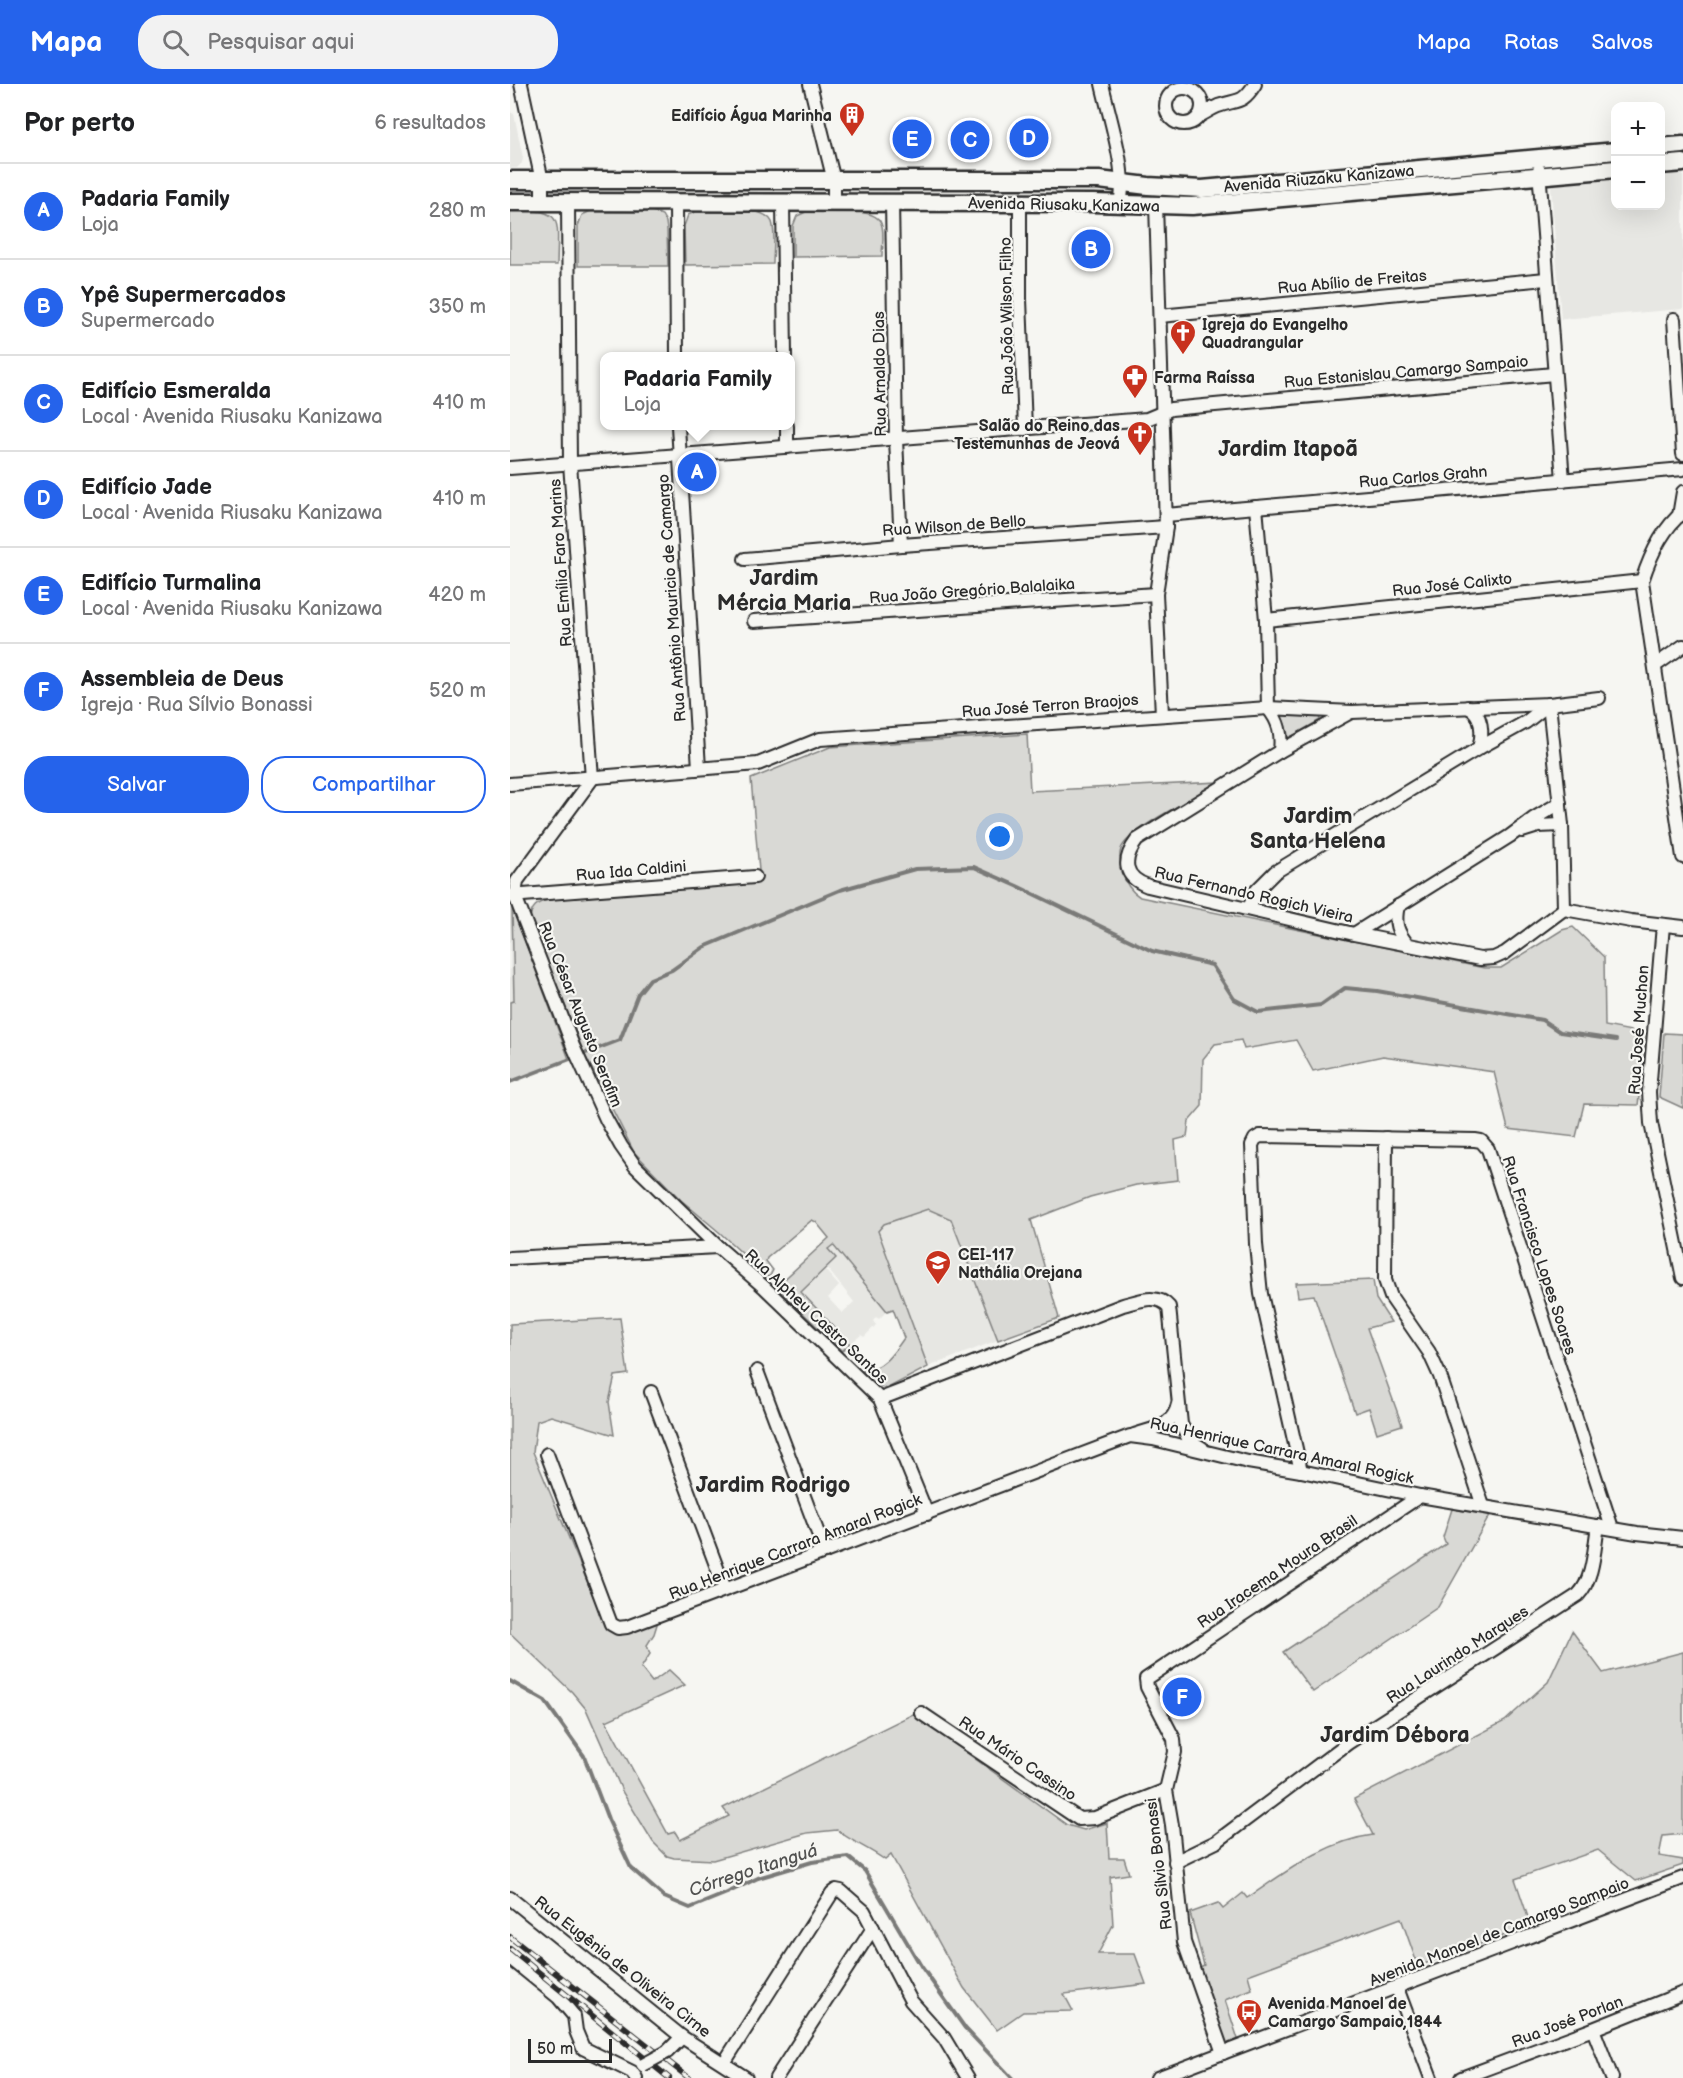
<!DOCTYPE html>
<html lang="pt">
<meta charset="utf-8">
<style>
:root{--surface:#fff;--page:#f2f2f2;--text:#202124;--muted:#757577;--line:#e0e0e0;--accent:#2563eb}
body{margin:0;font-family:"Balsamiq Sans",sans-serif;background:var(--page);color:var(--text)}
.controls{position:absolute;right:18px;top:18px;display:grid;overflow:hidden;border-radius:12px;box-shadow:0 6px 24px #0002}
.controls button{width:54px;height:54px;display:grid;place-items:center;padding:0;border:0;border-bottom:2px solid var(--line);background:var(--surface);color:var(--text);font:30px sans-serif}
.scale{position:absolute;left:18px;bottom:15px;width:84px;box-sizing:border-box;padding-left:6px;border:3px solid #2b2b2b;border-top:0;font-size:16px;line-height:21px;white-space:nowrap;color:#2b2b2b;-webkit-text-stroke:4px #f6f6f2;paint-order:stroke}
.you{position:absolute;left:490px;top:753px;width:21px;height:21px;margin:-15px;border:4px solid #fff;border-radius:50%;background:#1a73e8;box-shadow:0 0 0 9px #1a73e833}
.badge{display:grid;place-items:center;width:39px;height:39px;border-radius:50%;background:var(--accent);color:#fff;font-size:20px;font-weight:700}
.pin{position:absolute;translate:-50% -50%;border:3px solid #fff;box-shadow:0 2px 6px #0006}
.popup{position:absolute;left:90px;top:268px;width:195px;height:78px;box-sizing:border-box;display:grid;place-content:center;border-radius:12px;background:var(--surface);filter:drop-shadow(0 2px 4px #0005);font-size:20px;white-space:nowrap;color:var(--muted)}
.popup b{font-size:22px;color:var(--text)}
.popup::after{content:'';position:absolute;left:50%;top:100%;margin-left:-12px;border:12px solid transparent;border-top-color:var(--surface)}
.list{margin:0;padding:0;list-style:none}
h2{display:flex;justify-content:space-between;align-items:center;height:78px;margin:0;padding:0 24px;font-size:26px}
h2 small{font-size:20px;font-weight:400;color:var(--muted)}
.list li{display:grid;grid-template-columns:39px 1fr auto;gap:18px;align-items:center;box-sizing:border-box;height:96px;padding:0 24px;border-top:2px solid var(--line)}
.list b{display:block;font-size:22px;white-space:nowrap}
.list p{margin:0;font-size:20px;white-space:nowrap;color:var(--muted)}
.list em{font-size:20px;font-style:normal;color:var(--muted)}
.actions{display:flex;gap:12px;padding:18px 24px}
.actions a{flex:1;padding:14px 0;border:2px solid var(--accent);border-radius:24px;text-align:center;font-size:21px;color:var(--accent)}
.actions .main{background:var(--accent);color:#fff}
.icon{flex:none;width:33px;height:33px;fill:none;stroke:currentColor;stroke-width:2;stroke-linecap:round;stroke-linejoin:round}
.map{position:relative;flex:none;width:1173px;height:1994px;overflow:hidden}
header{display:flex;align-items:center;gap:36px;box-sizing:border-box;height:84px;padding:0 30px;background:var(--accent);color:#fff}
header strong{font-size:28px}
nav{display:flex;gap:33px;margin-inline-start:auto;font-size:21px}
.search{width:420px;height:54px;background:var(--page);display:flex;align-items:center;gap:15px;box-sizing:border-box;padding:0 21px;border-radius:24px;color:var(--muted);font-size:22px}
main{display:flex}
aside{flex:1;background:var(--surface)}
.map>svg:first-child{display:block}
.built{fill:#e7e7e3}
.green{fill:#d9d9d5;stroke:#828280;stroke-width:1.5}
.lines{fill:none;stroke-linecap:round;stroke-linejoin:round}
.stream{stroke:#7a7a78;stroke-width:4}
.street-casing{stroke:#2b2b2b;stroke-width:16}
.secondary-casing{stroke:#2b2b2b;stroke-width:21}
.street{stroke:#f6f6f2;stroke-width:12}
.secondary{stroke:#f6f6f2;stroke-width:16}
.rail-casing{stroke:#2b2b2b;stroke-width:6}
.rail{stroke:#f6f6f2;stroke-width:4;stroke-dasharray:11;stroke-linecap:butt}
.street-bridge-casing{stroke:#2b2b2b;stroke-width:16;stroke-linecap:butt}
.street-bridge{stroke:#f6f6f2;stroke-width:12}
.labels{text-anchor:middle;stroke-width:4.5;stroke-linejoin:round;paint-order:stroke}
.poi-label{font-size:16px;font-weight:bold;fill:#2b2b2b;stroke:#f6f6f2;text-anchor:start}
.street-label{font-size:16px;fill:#2b2b2b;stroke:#f6f6f2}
.water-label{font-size:18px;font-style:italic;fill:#525251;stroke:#f6f6f2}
.district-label{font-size:22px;font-weight:bold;fill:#2b2b2b;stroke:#f6f6f2}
</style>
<header>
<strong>Mapa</strong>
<div class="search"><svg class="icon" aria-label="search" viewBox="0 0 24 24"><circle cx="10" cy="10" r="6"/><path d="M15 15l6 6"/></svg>Pesquisar aqui</div>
<nav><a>Mapa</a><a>Rotas</a><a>Salvos</a></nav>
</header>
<main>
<aside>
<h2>Por perto<small>6 resultados</small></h2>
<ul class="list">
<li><span class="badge">A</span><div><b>Padaria Family</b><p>Loja</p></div><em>280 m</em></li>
<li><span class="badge">B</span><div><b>Ypê Supermercados</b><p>Supermercado</p></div><em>350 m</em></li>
<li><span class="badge">C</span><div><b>Edifício Esmeralda</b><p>Local · Avenida Riusaku Kanizawa</p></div><em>410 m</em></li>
<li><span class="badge">D</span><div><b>Edifício Jade</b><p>Local · Avenida Riusaku Kanizawa</p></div><em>410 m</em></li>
<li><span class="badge">E</span><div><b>Edifício Turmalina</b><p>Local · Avenida Riusaku Kanizawa</p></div><em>420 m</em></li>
<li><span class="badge">F</span><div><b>Assembleia de Deus</b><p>Igreja · Rua Sílvio Bonassi</p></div><em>520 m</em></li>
</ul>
<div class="actions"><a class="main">Salvar</a><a>Compartilhar</a></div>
</aside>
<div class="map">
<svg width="1173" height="1994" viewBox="0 0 1173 1994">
<rect width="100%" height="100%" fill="#f6f6f2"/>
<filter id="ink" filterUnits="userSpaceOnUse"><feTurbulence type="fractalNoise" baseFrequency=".0167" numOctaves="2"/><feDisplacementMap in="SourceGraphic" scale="12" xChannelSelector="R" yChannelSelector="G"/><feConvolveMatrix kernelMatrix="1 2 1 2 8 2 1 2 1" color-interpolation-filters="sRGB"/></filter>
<g filter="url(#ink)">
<g class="built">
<path d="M 0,28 L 4,30 L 13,74 L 12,79 L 7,84 L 0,84 Z"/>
<path d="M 1173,89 L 1173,225 L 1051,235 L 1041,103 L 1046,98 L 1105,94 L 1106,122 L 1150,122 L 1151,91 Z"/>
<path d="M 2,823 L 4,917 L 0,918 L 0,824 Z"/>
<path d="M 418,1125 L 441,1135 L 488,1256 L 418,1283 L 368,1147 L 374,1140 Z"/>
<path d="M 322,1161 L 377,1227 L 369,1235 L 366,1233 L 363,1237 L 366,1241 L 354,1253 L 351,1251 L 340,1260 L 291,1208 L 315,1186 L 329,1202 L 318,1214 L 332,1229 L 344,1218 L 317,1184 L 326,1174 L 318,1165 Z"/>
</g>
<g class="green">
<path d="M 0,126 C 54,127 48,130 47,181 L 0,181 Z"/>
<path d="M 81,127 L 142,127 L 152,131 L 156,138 L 157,146 L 158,182 L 68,182 L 68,142 L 72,131 Z"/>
<path d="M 187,127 C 203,126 255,121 262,138 C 266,150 263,167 263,180 L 175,181 L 174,142 L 178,131 Z"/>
<path d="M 296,128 C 312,127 365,122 371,139 C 375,148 372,162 372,172 L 283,173 L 283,142 L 287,132 Z"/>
<path d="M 772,630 L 809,632 L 810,636 L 779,654 L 775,640 L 771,631 Z"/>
<path d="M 517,650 L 520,707 L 711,698 C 690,711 619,744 611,765 C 609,771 610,781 612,787 C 615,799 620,807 630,813 L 974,884 L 991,884 L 1052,846 L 1063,843 L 1094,873 L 1095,942 L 1137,950 L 1128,1021 L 1074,1020 L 1066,1053 L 998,1045 L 984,988 L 873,972 L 803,987 L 786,956 L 734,965 L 731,956 L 705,960 L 693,975 L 692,1022 L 679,1037 L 677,1053 L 665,1056 L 668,1096 L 626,1101 L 580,1113 L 521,1136 L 549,1234 L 488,1256 L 441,1135 L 418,1125 L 374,1140 L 368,1147 L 418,1283 L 376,1305 L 366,1301 L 352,1287 C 372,1286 383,1270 394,1254 L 383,1225 L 377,1227 L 323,1161 L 318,1165 L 326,1174 L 291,1208 L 340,1260 L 332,1267 L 266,1203 L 319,1154 L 306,1138 L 302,1136 L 257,1174 L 256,1177 L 263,1186 L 260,1192 L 258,1193 L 209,1148 L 171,1116 L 124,1068 L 74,969 L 20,834 C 22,823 26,819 38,816 L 250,798 L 241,695 L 320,663 Z"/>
<path d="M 2,823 L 59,975 L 0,998 L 0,918 L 4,917 Z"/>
<path d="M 1154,949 L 1173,950 L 1173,1024 L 1149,1013 Z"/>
<path d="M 863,1196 L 866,1215 L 881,1238 L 857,1244 L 892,1341 L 867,1349 L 859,1324 L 845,1329 L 804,1211 L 788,1213 L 786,1199 Z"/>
<path d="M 110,1234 L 118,1290 L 105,1292 L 99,1318 L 104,1351 L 41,1332 L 27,1337 L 23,1368 L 97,1545 L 110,1549 L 149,1534 L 144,1550 L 137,1561 L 140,1570 L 131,1584 L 142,1598 L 159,1586 L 175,1601 L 96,1637 L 158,1750 L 165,1748 L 170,1756 L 219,1732 L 213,1724 L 403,1630 L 557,1741 L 574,1746 L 597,1739 L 599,1774 L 614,1774 L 619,1790 L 600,1793 L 603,1841 L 588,1870 L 625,1870 L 636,1900 L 554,1910 L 563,1927 L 513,1928 L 487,1946 L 454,1904 L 381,1771 L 375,1776 C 359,1764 342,1758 327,1746 L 297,1749 L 203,1776 L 164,1774 L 157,1772 L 143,1758 L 113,1709 L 76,1625 L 62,1608 L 0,1549 L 0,1240 Z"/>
<path d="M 942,1425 L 980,1431 L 928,1523 L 803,1608 L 773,1568 L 936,1460 L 933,1453 Z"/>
<path d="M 1062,1547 L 1093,1589 L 1173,1568 L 1173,1750 L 1153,1752 L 1149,1772 L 1173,1776 L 1173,1781 L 1126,1797 L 1088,1766 L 1005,1795 L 1021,1842 L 908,1882 L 891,1834 L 738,1891 L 742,1905 L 715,1916 L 729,1958 L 717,1963 L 690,1883 L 694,1881 L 680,1829 L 708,1819 L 713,1825 L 733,1809 L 737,1814 C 776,1788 815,1757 863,1751 L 844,1715 L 995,1637 L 1038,1598 Z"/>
</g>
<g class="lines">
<g class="stream">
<path d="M 0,998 L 110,956 L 128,910 L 140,895 L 162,886 L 194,863 L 330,806 L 405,785 L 464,783 L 507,802 L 642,867 L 702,881 L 724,915 L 748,928 L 811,921 L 835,904 L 867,907 L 1032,936 L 1050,948 L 1106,956"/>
<path d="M 0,1597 L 35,1617 L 74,1672 L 98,1735 L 121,1784 L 154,1813 L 180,1824 L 217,1809 L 248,1794 L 302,1778 L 338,1773 L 355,1787 L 411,1882 L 455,1944 L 502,1994"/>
</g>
<defs>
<g id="street">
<path d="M 11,0 L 32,97 L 32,118"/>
<path d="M 300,0 L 324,97 L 324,118"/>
<path d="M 592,0 C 599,32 618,89 610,119"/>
<circle cx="674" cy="22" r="18"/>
<path d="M 689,32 C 695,29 701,25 708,22 C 727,15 732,21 745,0"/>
<path d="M 1029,86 L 1053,396"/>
<path d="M 58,118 L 60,379 L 82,695 L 7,797 L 5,812 L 63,962 L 96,1035 L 111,1062 L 125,1082 L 208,1163 L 254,1203 L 370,1315 L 417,1430"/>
<path d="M 273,118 L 275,272"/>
<path d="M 382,118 L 386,355 L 391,461"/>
<path d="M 166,119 L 167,272"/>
<path d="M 510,119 L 510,215 L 515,345"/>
<path d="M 646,120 L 656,443 L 646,510 L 652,630"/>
<path d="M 650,232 L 1036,195"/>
<path d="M 1164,235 L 1173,370"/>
<path d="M 168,342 L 189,684"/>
<path d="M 277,342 L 277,363"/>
<path d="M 0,384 L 637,335 L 661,325 L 1044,290"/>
<path d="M 746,423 L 756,536 L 758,624"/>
<path d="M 1173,428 C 1152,445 1140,472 1132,497 L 1173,773"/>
<path d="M 656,431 L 1173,385"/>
<path d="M 1169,432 L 1173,408"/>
<path d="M 235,475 L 391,461 L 656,443"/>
<path d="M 756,536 L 1132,497"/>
<path d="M 244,537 L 646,510"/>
<path d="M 1146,581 L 1173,562"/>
<path d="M 1039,620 L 1052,741 L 1054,825"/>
<path d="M 958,623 C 973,630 973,650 969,664"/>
<path d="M 758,624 C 769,637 772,650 770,667"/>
<path d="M 841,628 L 770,667 L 627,756 C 612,776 613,793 638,802 L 844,850 L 970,875 L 984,874 L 995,869 L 1054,825"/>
<path d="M 0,700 L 248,680 L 310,655 L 758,624 L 842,628 L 1039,620 L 1089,614"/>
<path d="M 1012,747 L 1028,742 L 1052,741"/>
<path d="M 0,812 L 245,793"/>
<path d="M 888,822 C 884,839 887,848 898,861"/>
<path d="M 739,824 L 747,806 L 765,788 L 969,664 L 1016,638 L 1039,620"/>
<path d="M 1054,825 L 1121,837 L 1173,843"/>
<path d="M 1153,841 L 1139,1008 L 1141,1039 L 1173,1194"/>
<path d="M 844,850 L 1000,752 L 1023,735 L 1050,719"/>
<path d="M 876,1054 L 875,1196 L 881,1213 L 919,1268 L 930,1292 L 973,1422"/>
<path d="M 0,1174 L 208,1163"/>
<path d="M 247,1287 L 315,1468"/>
<path d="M 141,1308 L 215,1505"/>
<path d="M 370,1315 L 613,1221 C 629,1217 647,1209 659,1223 L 671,1340 L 679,1356 L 692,1364"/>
<path d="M 624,1351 C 644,1344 663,1343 668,1320"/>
<path d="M 37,1370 L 101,1540 L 108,1544 L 117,1543 L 620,1352 L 643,1355 L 738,1378 L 791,1387 L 910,1412 L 1127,1449 L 1173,1454"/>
<path d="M 791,1387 L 751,1210 L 746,1160 L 742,1061 L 745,1055 L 750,1052 L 965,1056 L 971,1057 L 978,1065 L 1102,1444"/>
<path d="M 411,1629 L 569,1735 L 585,1734 L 656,1706"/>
<path d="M 665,1778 L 706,1758 L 838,1659 L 1068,1511 C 1084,1495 1084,1464 1088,1442"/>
<path d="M 0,1814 L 172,1953 L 236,1994"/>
<path d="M 0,1874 L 48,1913 L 64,1932 L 66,1947 L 73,1964 L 122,1988 L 126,1994"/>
<path d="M 887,1904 L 921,1994"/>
<path d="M 1083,1945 L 1102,1994"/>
<path d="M 157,1968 L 172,1953"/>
<path d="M 713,1969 L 674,1858 L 662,1741 L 656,1706 L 665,1668 L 664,1655 L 637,1603 L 636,1595 L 910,1412"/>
<path d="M 214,1979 L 322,1809 L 326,1806 L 331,1807 L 354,1827 L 401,1917 L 434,1954 L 458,1994"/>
<path d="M 266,1994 L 363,1844"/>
<path d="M 647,1994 L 1173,1794"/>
<path d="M 951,1994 L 1083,1945 L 1173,1909"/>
</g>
<g id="secondary">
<path d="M 1150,63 L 1173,61"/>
<path d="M 1150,81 L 1173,79"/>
<path d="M 0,96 L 589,96 L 638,102 L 692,105 L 1106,67"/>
<path d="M 0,118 L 583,119 L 682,122 L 1106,85"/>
</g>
</defs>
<use href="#street" class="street-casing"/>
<use href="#secondary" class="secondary-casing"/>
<use href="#street" class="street"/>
<use href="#secondary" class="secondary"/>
<defs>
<g id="rail">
<path d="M 0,1853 L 179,1994"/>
<path d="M 0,1865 L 159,1994"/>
</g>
</defs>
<use href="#rail" class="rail-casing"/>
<use href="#rail" class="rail"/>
<defs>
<path id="street-bridge" d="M 133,1981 L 157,1968"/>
</defs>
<use href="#street-bridge" class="street-bridge-casing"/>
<use href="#street-bridge" class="street-bridge"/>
</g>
</g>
<defs>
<symbol id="building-pin" viewBox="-11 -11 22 30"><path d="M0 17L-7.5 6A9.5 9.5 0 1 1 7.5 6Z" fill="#c8321e" stroke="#f6f6f2"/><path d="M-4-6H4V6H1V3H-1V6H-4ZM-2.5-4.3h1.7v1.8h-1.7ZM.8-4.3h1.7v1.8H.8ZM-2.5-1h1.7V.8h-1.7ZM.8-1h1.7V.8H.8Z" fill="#fff"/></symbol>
<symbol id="church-pin" viewBox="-11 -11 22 30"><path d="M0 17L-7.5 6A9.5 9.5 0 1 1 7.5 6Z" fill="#c8321e" stroke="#f6f6f2"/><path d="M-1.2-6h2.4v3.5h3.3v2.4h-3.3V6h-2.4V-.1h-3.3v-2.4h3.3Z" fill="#fff"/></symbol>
<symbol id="pharmacy-pin" viewBox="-11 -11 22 30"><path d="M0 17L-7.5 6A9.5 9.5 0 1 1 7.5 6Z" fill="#c8321e" stroke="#f6f6f2"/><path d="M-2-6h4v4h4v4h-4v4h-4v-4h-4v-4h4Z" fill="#fff"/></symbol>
<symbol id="school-pin" viewBox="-11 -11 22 30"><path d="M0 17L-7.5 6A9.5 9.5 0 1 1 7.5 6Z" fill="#c8321e" stroke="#f6f6f2"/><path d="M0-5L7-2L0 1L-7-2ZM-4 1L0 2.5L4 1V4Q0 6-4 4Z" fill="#fff"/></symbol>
<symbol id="bus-pin" viewBox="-11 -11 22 30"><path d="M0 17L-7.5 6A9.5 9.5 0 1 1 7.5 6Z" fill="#c8321e" stroke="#f6f6f2"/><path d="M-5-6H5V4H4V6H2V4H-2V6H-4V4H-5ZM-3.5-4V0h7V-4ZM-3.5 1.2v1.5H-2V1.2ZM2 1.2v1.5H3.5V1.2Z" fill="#fff"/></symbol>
</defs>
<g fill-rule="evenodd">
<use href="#building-pin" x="327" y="16" width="30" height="40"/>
<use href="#church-pin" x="658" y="234" width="30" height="40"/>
<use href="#pharmacy-pin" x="610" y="278" width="30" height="40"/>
<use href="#church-pin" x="615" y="335" width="30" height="40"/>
<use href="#school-pin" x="413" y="1164" width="30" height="40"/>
<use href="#bus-pin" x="724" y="1913" width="30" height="40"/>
</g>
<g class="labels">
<g class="poi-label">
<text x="322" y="37" text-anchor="end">Edifício Água Marinha</text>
<text x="692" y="246">Igreja do Evangelho<tspan x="692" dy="18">Quadrangular</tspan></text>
<text x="644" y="299">Farma Raíssa</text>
<text x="610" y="347" text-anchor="end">Salão do Reino das<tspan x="610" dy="18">Testemunhas de Jeová</tspan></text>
<text x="448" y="1176">CEI-117<tspan x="448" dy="18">Nathália Orejana</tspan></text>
<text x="758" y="1925">Avenida Manoel de<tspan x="758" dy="18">Camargo Sampaio,1844</tspan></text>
</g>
<g class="street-label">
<text transform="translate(809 94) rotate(-5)" y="6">Avenida Riuzaku Kanizawa</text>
<text transform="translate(554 120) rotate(1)" y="6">Avenida Riusaku Kanizawa</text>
<text transform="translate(842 197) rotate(-5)" y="6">Rua Abílio de Freitas</text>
<text transform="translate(496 232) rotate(-91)" y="6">Rua João Wilson Filho</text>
<text transform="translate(896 287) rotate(-5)" y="6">Rua Estanislau Camargo Sampaio</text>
<text transform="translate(369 290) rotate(-91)" y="6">Rua Arnaldo Dias</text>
<text transform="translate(913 392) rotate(-5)" y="6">Rua Carlos Grahn</text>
<text transform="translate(444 441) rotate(-4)" y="6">Rua Wilson de Bello</text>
<text transform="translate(50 479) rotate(-94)" y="6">Rua Emília Faro Marins</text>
<text transform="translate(942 500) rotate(-6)" y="6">Rua José Calixto</text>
<text transform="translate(462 506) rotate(-4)" y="6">Rua João Gregório Balalaika</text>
<text transform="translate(161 514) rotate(-94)" y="6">Rua Antônio Mauricio de Camargo</text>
<text transform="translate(540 621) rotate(-4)" y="6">Rua José Terron Braojos</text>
<text transform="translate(121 786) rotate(-5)" y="6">Rua Ida Caldini</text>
<text transform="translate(744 810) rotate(13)" y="6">Rua Fernando Rogich Vieira</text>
<text transform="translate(71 930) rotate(68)" y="6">Rua César Augusto Serafim</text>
<text transform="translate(1128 946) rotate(-86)" y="6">Rua José Muchon</text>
<text transform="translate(1030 1171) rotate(72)" y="6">Rua Francisco Lopes Soares</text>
<text transform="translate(307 1232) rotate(43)" y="6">Rua Alpheu Castro Santos</text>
<text transform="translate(772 1366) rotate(12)" y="6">Rua Henrique Carrara Amaral Rogick</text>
<text transform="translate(285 1462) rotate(-21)" y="6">Rua Henrique Carrara Amaral Rogick</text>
<text transform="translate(767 1487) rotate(-34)" y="6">Rua Iracema Moura Brasil</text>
<text transform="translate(947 1570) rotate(-33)" y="6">Rua Laurindo Marques</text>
<text transform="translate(508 1674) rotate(34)" y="6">Rua Mário Cassino</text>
<text transform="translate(648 1780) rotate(-97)" y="6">Rua Sílvio Bonassi</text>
<text transform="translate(989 1847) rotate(-21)" y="6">Avenida Manoel de Camargo Sampaio</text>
<text transform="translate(113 1882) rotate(38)" y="6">Rua Eugênia de Oliveira Cirne</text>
<text transform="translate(1057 1937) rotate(-21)" y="6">Rua José Porlan</text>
</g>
<g class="water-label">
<text transform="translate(243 1786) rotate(-18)" y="6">Córrego Itanguá</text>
</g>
<g class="district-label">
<text x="778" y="372">Jardim Itapoã</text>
<text x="274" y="501">Jardim<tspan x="274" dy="25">Mércia Maria</tspan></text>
<text x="808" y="739">Jardim<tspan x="808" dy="25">Santa Helena</tspan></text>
<text x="263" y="1408">Jardim Rodrigo</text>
<text x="885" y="1658">Jardim Débora</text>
</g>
</g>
</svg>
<div class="controls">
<button>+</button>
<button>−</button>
</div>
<div class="scale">50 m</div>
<div class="you"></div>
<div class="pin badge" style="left:187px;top:388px">A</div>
<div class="popup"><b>Padaria Family</b>Loja</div>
<div class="pin badge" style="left:581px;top:165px">B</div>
<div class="pin badge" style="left:460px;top:56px">C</div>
<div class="pin badge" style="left:519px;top:54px">D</div>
<div class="pin badge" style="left:402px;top:55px">E</div>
<div class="pin badge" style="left:672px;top:1613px">F</div>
</div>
</main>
